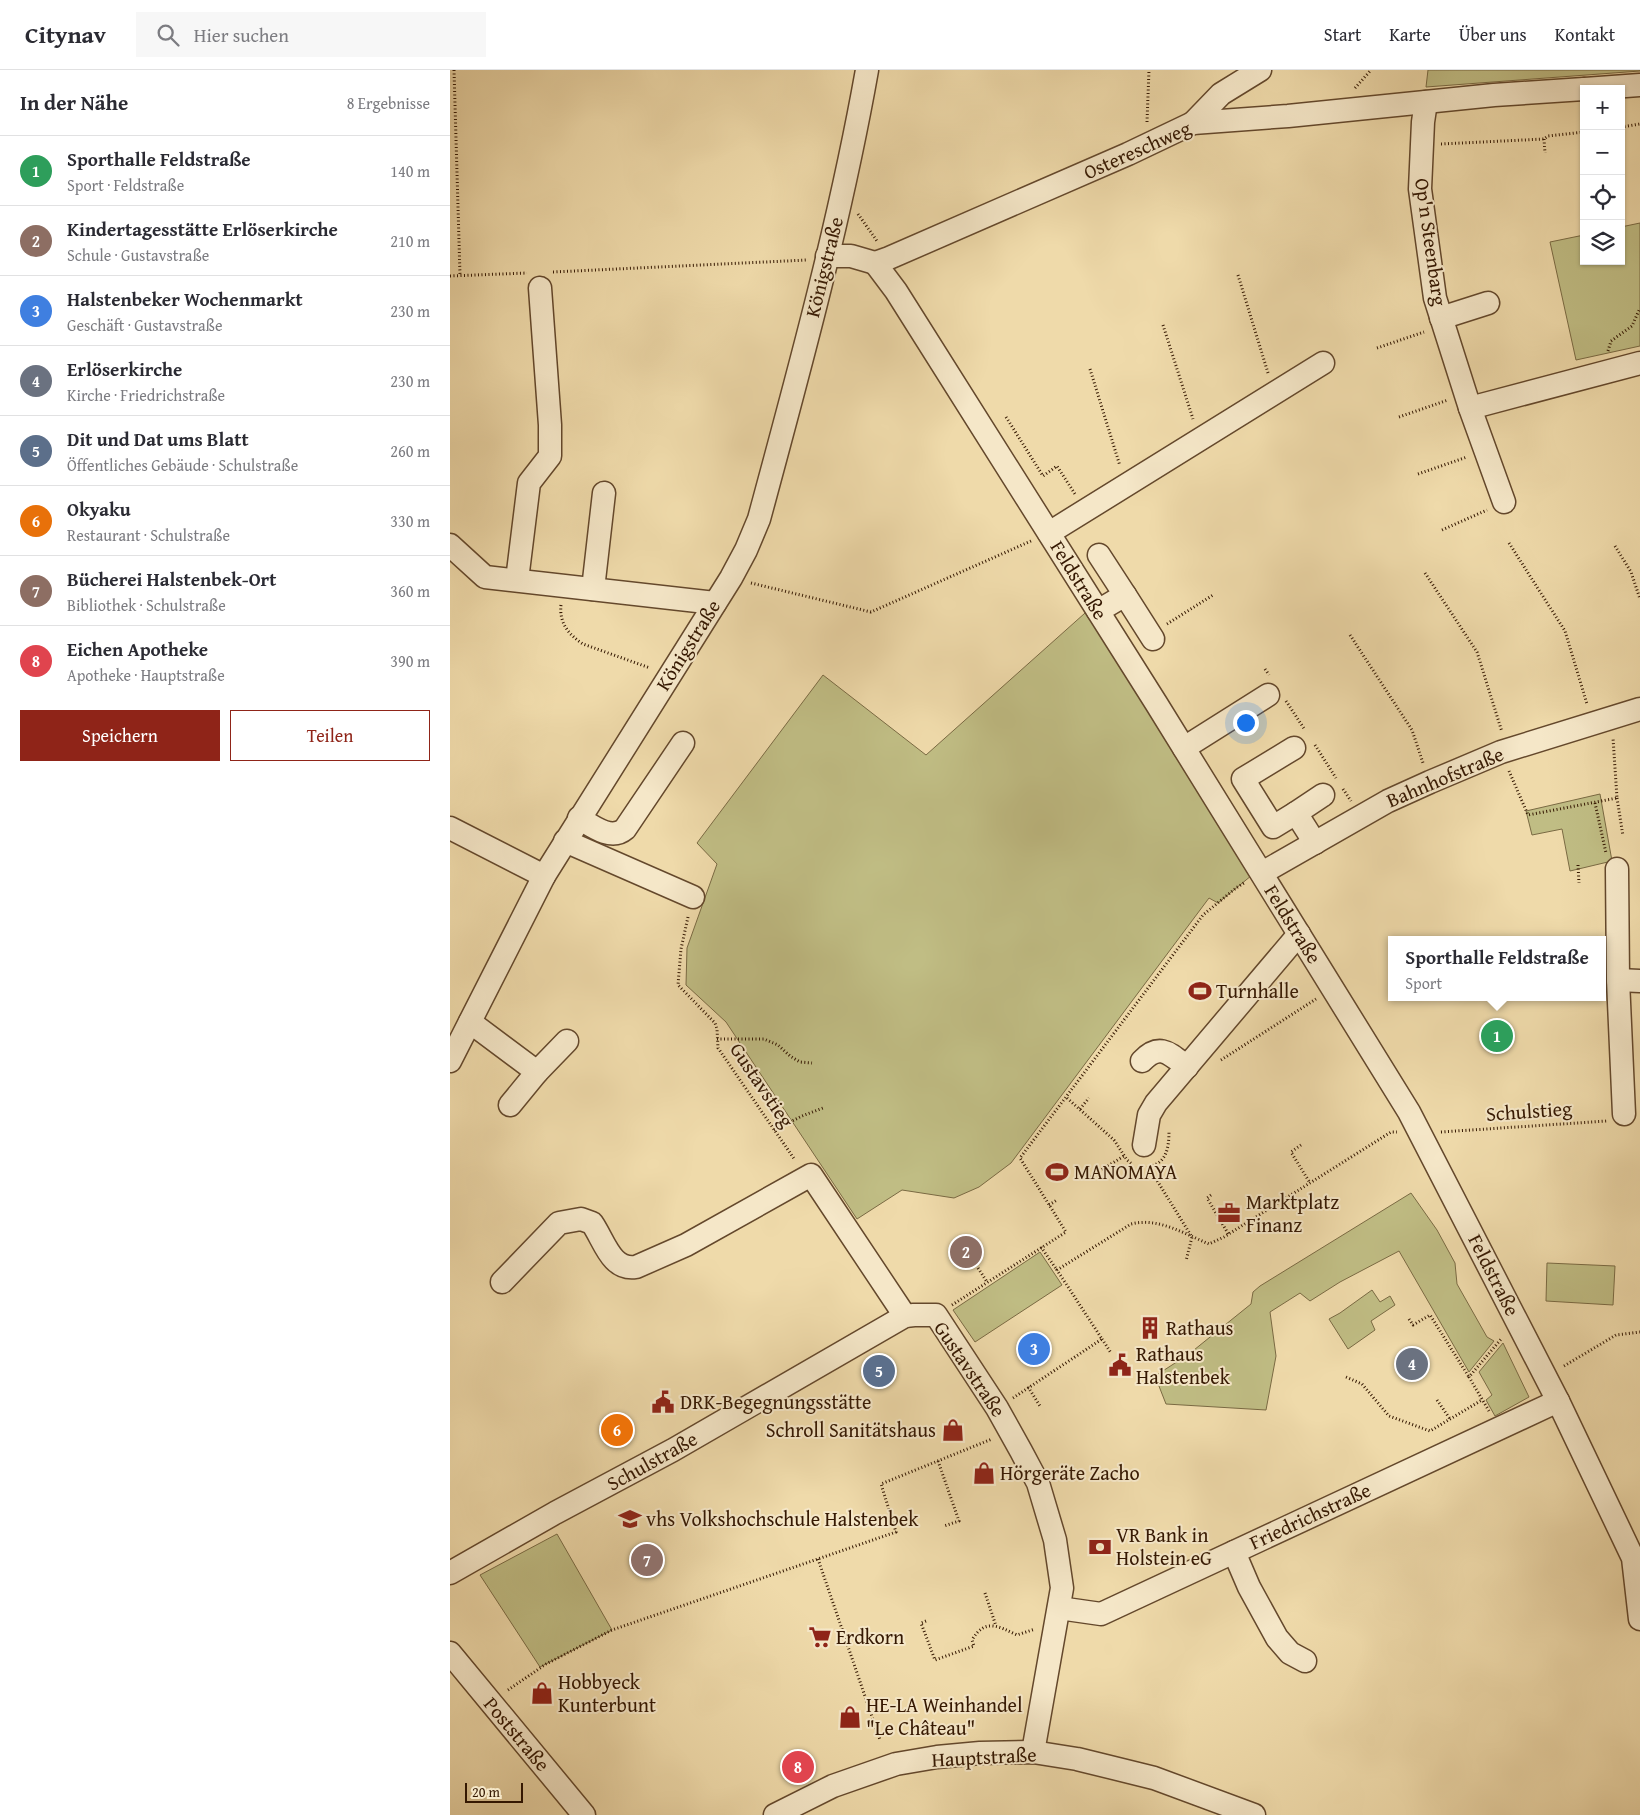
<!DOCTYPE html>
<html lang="de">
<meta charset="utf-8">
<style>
:root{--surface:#fff;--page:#f7f7f7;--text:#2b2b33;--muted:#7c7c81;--line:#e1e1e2;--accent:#8f2418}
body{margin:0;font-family:"Gentium Book Plus",serif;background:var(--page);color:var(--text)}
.controls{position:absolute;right:15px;top:15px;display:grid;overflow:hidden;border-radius:0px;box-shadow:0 1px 4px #0004}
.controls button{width:45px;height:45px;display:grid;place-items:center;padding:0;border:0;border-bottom:1px solid var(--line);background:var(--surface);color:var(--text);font:25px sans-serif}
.scale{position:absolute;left:15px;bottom:12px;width:58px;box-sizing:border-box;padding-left:5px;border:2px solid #351802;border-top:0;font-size:14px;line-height:18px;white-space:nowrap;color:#351802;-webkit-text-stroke:4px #f5e7c8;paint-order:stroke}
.you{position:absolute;left:795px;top:652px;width:18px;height:18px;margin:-12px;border:4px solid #fff;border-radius:50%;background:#1a73e8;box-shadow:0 0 0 8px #1a73e833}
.badge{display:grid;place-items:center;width:32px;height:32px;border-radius:50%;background:var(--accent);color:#fff;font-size:16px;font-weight:700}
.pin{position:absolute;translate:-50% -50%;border:2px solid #fff;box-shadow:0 1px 5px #0006}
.popup{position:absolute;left:938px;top:866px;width:218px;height:65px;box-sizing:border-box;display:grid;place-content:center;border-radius:0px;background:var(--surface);filter:drop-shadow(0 1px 4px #0005);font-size:16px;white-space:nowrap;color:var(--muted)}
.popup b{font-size:19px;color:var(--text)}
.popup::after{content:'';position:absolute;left:50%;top:100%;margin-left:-10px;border:10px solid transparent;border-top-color:var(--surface)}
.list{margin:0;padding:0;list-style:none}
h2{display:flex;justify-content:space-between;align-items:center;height:65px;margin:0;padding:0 20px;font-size:21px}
h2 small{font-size:16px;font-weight:400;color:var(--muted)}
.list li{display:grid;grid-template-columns:32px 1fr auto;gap:15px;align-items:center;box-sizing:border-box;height:70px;padding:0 20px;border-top:1px solid var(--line)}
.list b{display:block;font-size:19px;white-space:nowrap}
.list p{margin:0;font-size:16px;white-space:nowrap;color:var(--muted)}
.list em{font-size:16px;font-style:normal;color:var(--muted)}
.actions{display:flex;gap:10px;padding:15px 20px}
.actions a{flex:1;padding:11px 0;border:1px solid var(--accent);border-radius:0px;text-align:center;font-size:18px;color:var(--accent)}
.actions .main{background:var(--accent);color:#fff}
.icon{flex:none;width:28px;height:28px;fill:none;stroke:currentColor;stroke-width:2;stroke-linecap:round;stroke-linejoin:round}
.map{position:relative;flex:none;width:1190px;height:1745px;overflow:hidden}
header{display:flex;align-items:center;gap:30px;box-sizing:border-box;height:70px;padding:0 25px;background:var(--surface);border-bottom:1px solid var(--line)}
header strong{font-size:24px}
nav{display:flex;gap:28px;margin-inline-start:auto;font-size:18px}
.search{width:350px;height:45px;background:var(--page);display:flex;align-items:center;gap:12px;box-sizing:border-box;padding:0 18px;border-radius:0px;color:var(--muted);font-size:19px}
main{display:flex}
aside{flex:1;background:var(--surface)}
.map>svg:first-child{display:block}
.green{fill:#c0bd84;stroke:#7a6a43}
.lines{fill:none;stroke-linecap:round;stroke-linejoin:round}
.minor-casing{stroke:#64482c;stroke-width:25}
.path{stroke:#351802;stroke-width:3;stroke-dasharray:1 2.5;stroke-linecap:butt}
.minor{stroke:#f5e7c8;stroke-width:22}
.labels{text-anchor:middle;stroke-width:4;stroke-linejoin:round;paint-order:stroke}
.street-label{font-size:20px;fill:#351802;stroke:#f5e7c8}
.poi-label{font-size:20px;fill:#351802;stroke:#f5e7c8;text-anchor:start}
</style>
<header>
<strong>Citynav</strong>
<div class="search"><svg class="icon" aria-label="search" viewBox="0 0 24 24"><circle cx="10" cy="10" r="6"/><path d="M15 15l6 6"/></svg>Hier suchen</div>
<nav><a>Start</a><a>Karte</a><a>Über uns</a><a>Kontakt</a></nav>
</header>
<main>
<aside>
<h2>In der Nähe<small>8 Ergebnisse</small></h2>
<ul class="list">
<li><span class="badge" style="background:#2e9e5b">1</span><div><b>Sporthalle Feldstraße</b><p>Sport · Feldstraße</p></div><em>140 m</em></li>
<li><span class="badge" style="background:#8d6e63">2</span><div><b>Kindertagesstätte Erlöserkirche</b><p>Schule · Gustavstraße</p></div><em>210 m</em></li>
<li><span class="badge" style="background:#3f7fe0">3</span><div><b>Halstenbeker Wochenmarkt</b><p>Geschäft · Gustavstraße</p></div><em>230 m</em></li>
<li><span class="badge" style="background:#6b7280">4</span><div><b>Erlöserkirche</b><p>Kirche · Friedrichstraße</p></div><em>230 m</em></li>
<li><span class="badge" style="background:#5c6f8a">5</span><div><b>Dit und Dat ums Blatt</b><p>Öffentliches Gebäude · Schulstraße</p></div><em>260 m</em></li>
<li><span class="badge" style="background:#e8710a">6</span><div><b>Okyaku</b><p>Restaurant · Schulstraße</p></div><em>330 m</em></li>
<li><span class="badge" style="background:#8d6e63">7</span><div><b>Bücherei Halstenbek-Ort</b><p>Bibliothek · Schulstraße</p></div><em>360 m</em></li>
<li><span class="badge" style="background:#e0444e">8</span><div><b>Eichen Apotheke</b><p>Apotheke · Hauptstraße</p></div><em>390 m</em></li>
</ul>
<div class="actions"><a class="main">Speichern</a><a>Teilen</a></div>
</aside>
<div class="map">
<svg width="1190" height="1745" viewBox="0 0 1190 1745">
<rect width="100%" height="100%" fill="#efdaaa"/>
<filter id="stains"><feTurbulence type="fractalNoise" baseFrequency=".004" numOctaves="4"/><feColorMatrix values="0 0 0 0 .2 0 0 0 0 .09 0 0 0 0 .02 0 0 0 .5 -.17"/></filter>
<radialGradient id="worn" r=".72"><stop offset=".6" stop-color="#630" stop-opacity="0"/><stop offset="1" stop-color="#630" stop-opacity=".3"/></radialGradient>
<g class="green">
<path d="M 978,0 L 1190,0 L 1190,1 L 976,17 Z"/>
<path d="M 1190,153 L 1190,276 L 1126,290 L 1100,172 L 1134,165 L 1134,191 L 1171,191 L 1171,157 Z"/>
<path d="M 644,535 L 807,801 L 768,833 L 759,828 L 561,1093 L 529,1117 L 504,1128 L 452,1120 L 407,1149 L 276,952 L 236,915 L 237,878 L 267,794 L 247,773 L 373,605 L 476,685 Z"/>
<path d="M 1150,724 L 1162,791 L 1120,801 L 1112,759 L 1082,765 L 1076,741 Z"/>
<path d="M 961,1123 L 987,1160 L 1005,1193 L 1007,1214 L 1037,1267 L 1044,1271 L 1019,1302 L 949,1181 L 890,1212 L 860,1231 L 850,1223 L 820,1242 L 826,1286 L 816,1340 L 716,1334 L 705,1306 L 739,1284 L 801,1234 L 803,1222 L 810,1216 Z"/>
<path d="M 590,1182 L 612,1215 L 525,1272 L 503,1240 Z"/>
<path d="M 1097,1193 L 1165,1196 L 1163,1235 L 1096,1231 Z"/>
<path d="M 922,1220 L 930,1232 L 940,1226 L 945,1235 L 921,1251 L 925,1260 L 898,1279 L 879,1249 L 890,1243 Z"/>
<path d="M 1053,1273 L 1079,1327 L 1045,1346 L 1036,1330 L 1042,1325 L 1029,1302 Z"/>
<path d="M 107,1464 L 162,1560 L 90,1597 L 30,1505 Z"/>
</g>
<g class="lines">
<defs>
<g id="minor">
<path d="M 1135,19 L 1190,15"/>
<path d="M 976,32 L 973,52 L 970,119 L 985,228 L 1020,338 L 1190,293"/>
<path d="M 743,53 L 771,24 L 810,0"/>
<path d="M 377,186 L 401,186 L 425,193 L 439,188 L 678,84 L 743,53 L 838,46 L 1044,25 L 1134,19"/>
<path d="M 425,193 L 446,221 L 706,633 L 959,1042 L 1108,1331 L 1183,1488 L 1190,1549"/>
<path d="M 991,248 L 1038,233"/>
<path d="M 1020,338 L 1054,432"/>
<path d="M 599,463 L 873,293"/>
<path d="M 0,475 L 35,507 L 265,533"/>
<path d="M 649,485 L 675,525"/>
<path d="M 67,510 L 79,413 L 100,386 L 100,355 L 90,218"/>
<path d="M 143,519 L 154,423"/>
<path d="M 648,541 L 675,525 L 703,569"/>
<path d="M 734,678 L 818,625"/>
<path d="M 844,678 L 793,709 L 823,757 L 846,743 L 865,773"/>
<path d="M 846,743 L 873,725"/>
<path d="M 129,748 C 142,756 161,771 175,759 L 233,673"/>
<path d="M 0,758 L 94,806"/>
<path d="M 115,771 L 243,827"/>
<path d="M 1167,799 L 1168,910 L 1174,1044"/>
<path d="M 812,803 L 938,731 L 980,712 L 1051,682 L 1190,639"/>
<path d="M 1168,910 L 1190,911"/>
<path d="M 20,952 L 87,1002 L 60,1035"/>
<path d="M 0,991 L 94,806 L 281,508 L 296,480 L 309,449 C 349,301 390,152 417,0"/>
<path d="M 692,991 C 710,972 720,984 737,997"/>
<path d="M 87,1002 L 117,971"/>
<path d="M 694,1075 L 699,1045 L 706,1033 L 849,864"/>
<path d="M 52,1212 L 109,1153 L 131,1149 L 142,1153 C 154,1170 161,1201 186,1197 L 236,1175 L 361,1105 L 455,1246"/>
<path d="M 784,1482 L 799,1517 L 827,1568 L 840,1583 L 855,1591"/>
<path d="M 0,1503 L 105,1443 L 223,1380 L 455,1246 L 464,1245 L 486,1245 L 547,1338 L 571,1381 L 588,1413 L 605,1470 L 612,1518 L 583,1682"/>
<path d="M 609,1538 L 651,1544 L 1108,1331"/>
<path d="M 0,1583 L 134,1745"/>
<path d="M 325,1745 L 383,1716 L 446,1694 L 487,1687 L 530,1683 L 583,1682 L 627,1689 L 704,1708 L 804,1745"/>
</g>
</defs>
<use href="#minor" class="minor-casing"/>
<g class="path">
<path d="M 4,0 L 10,205"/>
<path d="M 905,18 L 921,0"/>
<path d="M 697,52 L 699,0"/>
<path d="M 1171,57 L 1190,54"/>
<path d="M 1094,69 L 1095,83"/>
<path d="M 991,74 L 1094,69 L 1098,66 L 1134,62"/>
<path d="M 408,144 L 427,171"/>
<path d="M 103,202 L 357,190"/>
<path d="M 788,205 L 818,303"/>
<path d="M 0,206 L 77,203"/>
<path d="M 713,255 L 743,349"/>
<path d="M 927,278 L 974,262"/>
<path d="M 1158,281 L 1161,271 L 1182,256 L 1190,238"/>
<path d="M 640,299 L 670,396"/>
<path d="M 556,347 L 593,406 L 607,396 L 625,424"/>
<path d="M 949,347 L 998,330"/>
<path d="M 968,404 L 1017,387"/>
<path d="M 992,460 L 1037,440"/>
<path d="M 1059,473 L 1115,561 L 1137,634"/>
<path d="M 1165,476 L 1181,502 L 1190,529"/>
<path d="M 975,503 L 1027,582 L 1052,662"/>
<path d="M 301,513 L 421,542 L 581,471"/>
<path d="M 111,535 C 109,553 119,565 133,574 L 200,598"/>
<path d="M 717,554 L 763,525"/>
<path d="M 900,565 L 962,660 L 973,693"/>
<path d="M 815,599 L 819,605"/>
<path d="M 836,631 L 855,660"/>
<path d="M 865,675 L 886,708"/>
<path d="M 1059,701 L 1078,745 L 1167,728 L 1163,668"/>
<path d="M 893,719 L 901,731"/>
<path d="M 1167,728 L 1173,766"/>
<path d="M 1145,733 L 1156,783"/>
<path d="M 1128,795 L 1129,813"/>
<path d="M 238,847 L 231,879 L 228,915 L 265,953 L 267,959 L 268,978 L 345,1090"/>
<path d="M 267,969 L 314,969 L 328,975 L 340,986 L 350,992 L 362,993"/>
<path d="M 771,990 L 866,929"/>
<path d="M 617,1028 L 664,1070 L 677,1090 L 682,1094"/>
<path d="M 630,1039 L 639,1028"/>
<path d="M 324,1060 L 352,1046 L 373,1038"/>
<path d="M 991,1062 L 1157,1051"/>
<path d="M 851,1075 L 841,1082 L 860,1113"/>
<path d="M 698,1096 L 742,1167 L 736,1191"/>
<path d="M 699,1096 C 717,1094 719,1076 719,1061"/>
<path d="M 640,1107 L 674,1086"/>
<path d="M 761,1125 L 757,1128 L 779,1165"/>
<path d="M 599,1135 L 607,1130"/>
<path d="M 769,1150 L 774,1147"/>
<path d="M 591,1177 L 607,1200"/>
<path d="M 528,1198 L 537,1212"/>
<path d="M 502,1235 L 616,1162 L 570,1088 L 753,845 L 786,818 L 794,813"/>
<path d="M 959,1249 L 963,1255 L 980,1245 L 1019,1307"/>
<path d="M 652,1269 L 661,1283"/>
<path d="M 1114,1296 L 1166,1265 L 1190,1262"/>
<path d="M 896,1307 L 912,1314 L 939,1346 L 980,1361 L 1032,1330"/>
<path d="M 578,1317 L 590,1336"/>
<path d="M 563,1328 L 652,1269 L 607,1200 L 681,1154 C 708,1147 735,1164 759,1174 L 774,1167 L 941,1062 L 947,1062"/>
<path d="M 987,1330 L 1000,1349"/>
<path d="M 1039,1341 L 1019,1307 L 1052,1268"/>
<path d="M 488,1391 L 509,1451 L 494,1456"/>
<path d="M 368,1489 L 430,1670"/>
<path d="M 535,1523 L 546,1556"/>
<path d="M 476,1551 L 471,1553 L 485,1590 L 524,1576 L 522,1570 C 535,1548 548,1556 567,1565 L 585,1559"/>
<path d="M 58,1620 L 96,1594 L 162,1560 L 446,1462 L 431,1414 L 542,1369"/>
</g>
<use href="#minor" class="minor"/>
</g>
<defs>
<symbol id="stadium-bare" viewBox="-9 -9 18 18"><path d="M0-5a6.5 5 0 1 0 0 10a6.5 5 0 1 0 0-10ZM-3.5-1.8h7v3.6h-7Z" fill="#8f2418" stroke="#f5e7c8" stroke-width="2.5" paint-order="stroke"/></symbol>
<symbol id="office-bare" viewBox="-9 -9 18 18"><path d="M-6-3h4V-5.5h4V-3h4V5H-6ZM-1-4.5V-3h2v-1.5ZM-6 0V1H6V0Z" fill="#8f2418" stroke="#f5e7c8" stroke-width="2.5" paint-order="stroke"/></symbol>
<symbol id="building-bare" viewBox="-9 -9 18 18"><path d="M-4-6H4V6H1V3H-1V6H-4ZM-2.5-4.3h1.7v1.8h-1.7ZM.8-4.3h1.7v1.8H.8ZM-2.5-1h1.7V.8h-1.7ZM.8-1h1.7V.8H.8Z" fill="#8f2418" stroke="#f5e7c8" stroke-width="2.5" paint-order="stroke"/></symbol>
<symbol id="civic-bare" viewBox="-9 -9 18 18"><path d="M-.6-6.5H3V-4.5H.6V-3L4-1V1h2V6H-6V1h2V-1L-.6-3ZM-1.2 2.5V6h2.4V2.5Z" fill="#8f2418" stroke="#f5e7c8" stroke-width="2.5" paint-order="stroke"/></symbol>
<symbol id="shop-bare" viewBox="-9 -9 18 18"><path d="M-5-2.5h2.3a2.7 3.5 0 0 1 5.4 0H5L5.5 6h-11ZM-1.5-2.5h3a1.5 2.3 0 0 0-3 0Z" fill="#8f2418" stroke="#f5e7c8" stroke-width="2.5" paint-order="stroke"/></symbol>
<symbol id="university-bare" viewBox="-9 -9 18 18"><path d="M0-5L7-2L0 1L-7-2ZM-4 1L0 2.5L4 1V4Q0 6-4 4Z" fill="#8f2418" stroke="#f5e7c8" stroke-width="2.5" paint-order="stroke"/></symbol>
<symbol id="bank-bare" viewBox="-9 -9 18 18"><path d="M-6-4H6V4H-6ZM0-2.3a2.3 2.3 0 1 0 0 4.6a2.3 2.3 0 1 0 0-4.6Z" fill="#8f2418" stroke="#f5e7c8" stroke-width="2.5" paint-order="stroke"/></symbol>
<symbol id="supermarket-bare" viewBox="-9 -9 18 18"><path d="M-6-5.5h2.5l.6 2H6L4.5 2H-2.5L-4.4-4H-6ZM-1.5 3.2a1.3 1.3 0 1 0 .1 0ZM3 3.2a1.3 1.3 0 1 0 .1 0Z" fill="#8f2418" stroke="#f5e7c8" stroke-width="2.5" paint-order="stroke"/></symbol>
</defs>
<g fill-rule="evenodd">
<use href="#stadium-bare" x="734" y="905" width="32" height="32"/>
<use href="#stadium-bare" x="591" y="1086" width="32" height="32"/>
<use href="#office-bare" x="763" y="1127" width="32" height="32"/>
<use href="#building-bare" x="684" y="1242" width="32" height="32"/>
<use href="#civic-bare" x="654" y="1279" width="32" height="32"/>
<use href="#civic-bare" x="197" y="1316" width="32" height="32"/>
<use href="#shop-bare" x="487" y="1344" width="32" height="32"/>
<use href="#shop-bare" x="518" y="1387" width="32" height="32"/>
<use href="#university-bare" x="164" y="1433" width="32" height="32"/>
<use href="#bank-bare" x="634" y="1461" width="32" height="32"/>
<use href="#supermarket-bare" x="354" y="1551" width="32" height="32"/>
<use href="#shop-bare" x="76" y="1607" width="32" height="32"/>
<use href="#shop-bare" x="384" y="1631" width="32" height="32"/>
</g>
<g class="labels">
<g class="street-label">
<text transform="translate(687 80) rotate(-24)" y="7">Ostereschweg</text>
<text transform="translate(981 172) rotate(82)" y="7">Op'n Steenbarg</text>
<text transform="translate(374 197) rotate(-76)" y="7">Königstraße</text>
<text transform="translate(629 510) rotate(58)" y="7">Feldstraße</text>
<text transform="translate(238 575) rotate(-58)" y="7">Königstraße</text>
<text transform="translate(995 707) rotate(-23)" y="7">Bahnhofstraße</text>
<text transform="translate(843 854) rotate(58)" y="7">Feldstraße</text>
<text transform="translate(312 1015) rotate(56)" y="7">Gustavstieg</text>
<text transform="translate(1079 1041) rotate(-4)" y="7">Schulstieg</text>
<text transform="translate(1044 1205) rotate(63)" y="7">Feldstraße</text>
<text transform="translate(520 1299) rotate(56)" y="7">Gustavstraße</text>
<text transform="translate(202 1391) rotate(-29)" y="7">Schulstraße</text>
<text transform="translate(860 1446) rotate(-25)" y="7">Friedrichstraße</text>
<text transform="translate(67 1664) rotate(50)" y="7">Poststraße</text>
<text transform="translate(534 1687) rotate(-3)" y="7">Hauptstraße</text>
</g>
<g class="poi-label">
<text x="766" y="928">Turnhalle</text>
<text x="624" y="1109">MANOMAYA</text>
<text x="796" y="1139">Marktplatz<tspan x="796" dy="23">Finanz</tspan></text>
<text x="716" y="1265">Rathaus</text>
<text x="686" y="1291">Rathaus<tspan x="686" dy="23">Halstenbek</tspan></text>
<text x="230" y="1339">DRK-Begegnungsstätte</text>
<text x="486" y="1367" text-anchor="end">Schroll Sanitätshaus</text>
<text x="550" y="1410">Hörgeräte Zacho</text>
<text x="196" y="1456">vhs Volkshochschule Halstenbek</text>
<text x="666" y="1472">VR Bank in<tspan x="666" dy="23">Holstein eG</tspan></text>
<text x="386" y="1574">Erdkorn</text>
<text x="108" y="1619">Hobbyeck<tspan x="108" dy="23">Kunterbunt</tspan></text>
<text x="416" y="1642">HE-LA Weinhandel<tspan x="416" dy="23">"Le Château"</tspan></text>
</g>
</g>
<rect width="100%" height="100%" filter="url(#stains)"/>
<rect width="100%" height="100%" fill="url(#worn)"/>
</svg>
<div class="controls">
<button>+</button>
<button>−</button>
<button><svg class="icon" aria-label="locate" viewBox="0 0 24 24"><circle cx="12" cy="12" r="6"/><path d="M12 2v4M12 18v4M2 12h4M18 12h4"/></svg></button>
<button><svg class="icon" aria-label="layers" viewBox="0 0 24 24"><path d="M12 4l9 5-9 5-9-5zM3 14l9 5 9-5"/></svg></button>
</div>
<div class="scale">20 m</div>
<div class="you"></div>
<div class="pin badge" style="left:1047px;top:966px;background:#2e9e5b">1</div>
<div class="popup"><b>Sporthalle Feldstraße</b>Sport</div>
<div class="pin badge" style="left:516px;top:1182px;background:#8d6e63">2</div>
<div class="pin badge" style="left:584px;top:1279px;background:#3f7fe0">3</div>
<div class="pin badge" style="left:962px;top:1294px;background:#6b7280">4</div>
<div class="pin badge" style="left:429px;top:1301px;background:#5c6f8a">5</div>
<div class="pin badge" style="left:167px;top:1360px;background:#e8710a">6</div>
<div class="pin badge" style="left:197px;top:1490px;background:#8d6e63">7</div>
<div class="pin badge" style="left:348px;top:1697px;background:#e0444e">8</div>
</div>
</main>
